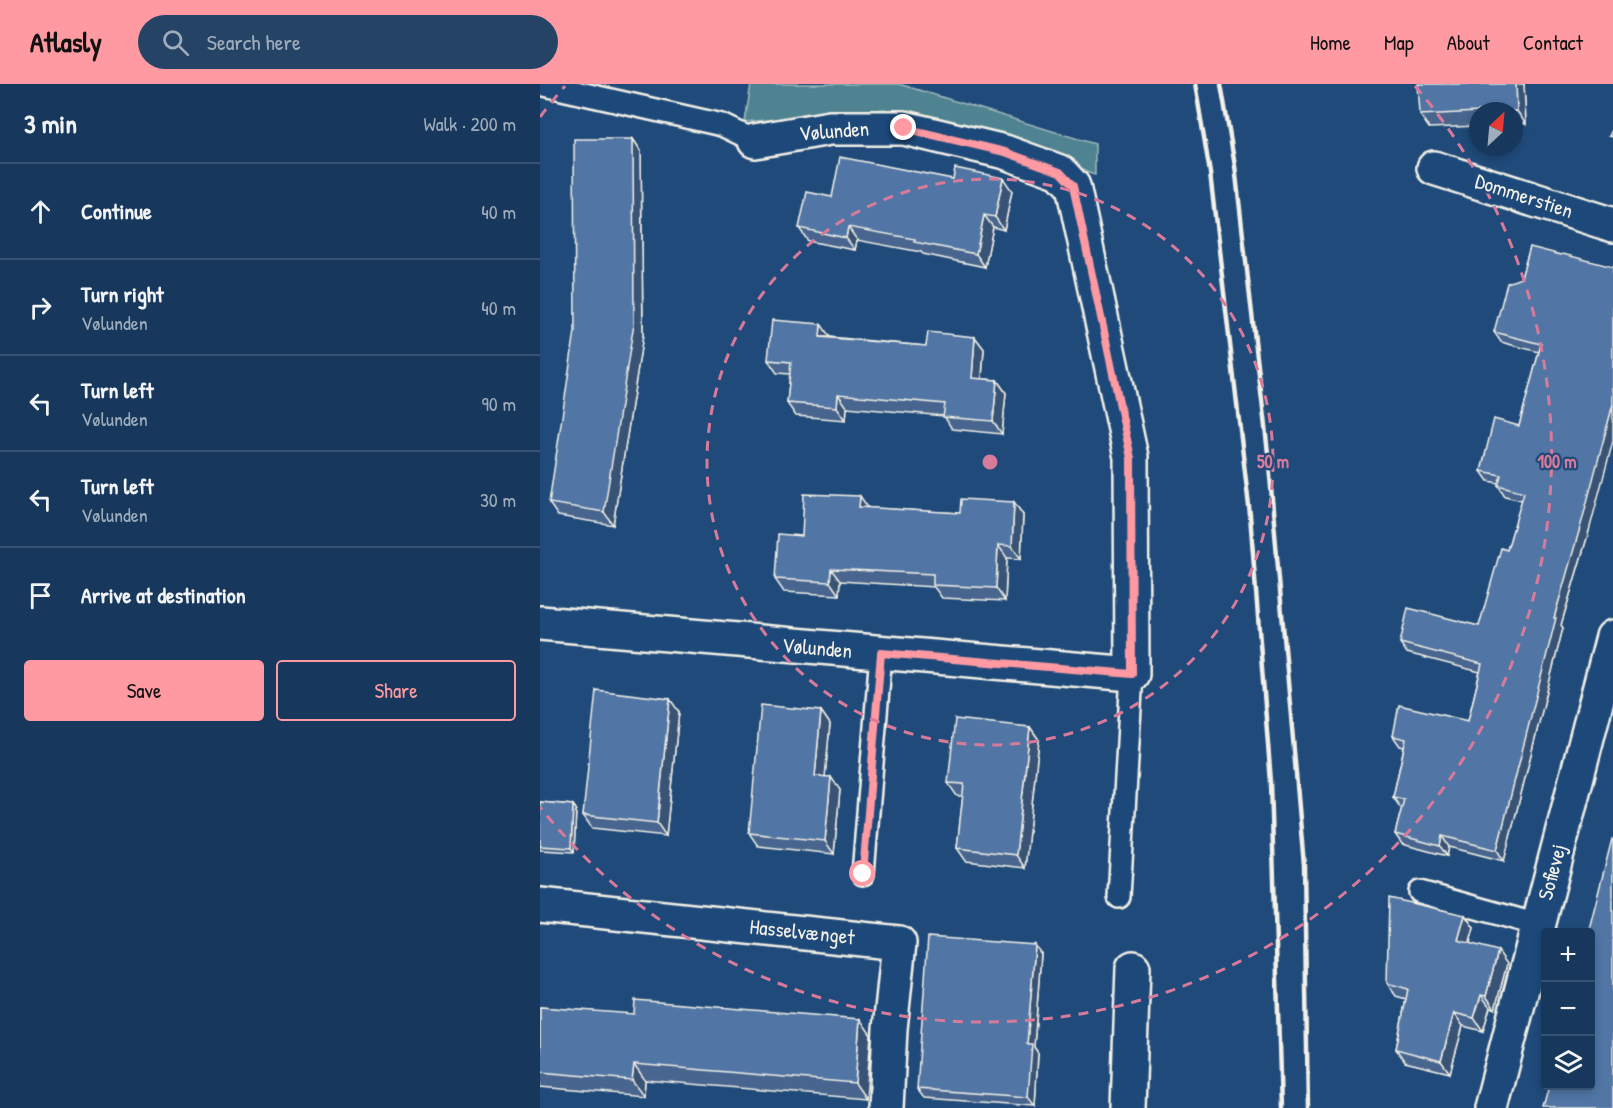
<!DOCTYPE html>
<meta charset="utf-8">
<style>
:root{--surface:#17385c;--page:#244365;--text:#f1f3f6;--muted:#9eacbb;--line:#365272;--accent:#ff9aa2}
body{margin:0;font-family:"Patrick Hand",sans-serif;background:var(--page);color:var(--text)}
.controls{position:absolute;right:18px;bottom:18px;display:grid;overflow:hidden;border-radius:6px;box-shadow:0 3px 9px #0003}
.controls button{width:54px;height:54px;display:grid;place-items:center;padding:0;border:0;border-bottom:2px solid var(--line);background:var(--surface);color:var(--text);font:30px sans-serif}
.compass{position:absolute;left:929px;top:18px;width:54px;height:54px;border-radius:50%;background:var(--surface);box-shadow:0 3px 9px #0003;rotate:26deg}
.stop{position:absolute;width:18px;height:18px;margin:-14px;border:4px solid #ff9aa2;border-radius:50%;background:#fff}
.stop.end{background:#ff9aa2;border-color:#fff;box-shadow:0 2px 6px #0008}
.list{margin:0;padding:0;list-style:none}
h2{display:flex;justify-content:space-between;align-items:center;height:78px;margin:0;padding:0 24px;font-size:26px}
h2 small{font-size:20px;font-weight:400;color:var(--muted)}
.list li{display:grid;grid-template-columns:39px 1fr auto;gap:18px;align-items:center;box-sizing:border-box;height:96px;padding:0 24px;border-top:2px solid var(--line)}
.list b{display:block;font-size:22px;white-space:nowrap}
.list p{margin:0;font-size:20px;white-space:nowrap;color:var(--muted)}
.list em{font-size:20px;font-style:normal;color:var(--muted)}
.actions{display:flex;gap:12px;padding:18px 24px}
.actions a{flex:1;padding:14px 0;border:2px solid var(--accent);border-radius:6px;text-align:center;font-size:21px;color:var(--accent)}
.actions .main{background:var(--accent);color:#111}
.icon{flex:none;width:33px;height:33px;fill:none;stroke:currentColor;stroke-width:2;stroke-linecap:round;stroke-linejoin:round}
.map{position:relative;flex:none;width:1073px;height:1024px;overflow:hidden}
header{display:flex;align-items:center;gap:36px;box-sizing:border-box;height:84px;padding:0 30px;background:var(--accent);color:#111}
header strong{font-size:28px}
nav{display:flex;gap:33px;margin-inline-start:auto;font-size:21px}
.search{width:420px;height:54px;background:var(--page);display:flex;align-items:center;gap:15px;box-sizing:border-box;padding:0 21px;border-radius:33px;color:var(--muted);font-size:22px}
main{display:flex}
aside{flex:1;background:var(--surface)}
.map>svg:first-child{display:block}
.green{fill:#4f8391;stroke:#a2babc;stroke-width:1.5}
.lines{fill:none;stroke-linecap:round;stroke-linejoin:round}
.lane-casing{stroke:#f4f1e8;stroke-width:26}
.street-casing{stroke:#f4f1e8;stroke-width:38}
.lane{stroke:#1f4a7a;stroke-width:21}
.street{stroke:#1f4a7a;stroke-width:33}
.rail{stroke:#f4f1e8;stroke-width:4.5}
.wall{fill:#46658e;stroke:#f4f1e8;stroke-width:1.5}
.shaded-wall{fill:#395374;stroke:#f4f1e8;stroke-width:1.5}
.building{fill:#5176a5;stroke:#f4f1e8;stroke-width:1.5}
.route{stroke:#ff9aa2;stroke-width:8}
.ring{fill:none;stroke:#d87a9a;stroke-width:3;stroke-dasharray:10 8}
.labels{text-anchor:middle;stroke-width:4.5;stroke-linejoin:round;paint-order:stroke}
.street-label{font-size:21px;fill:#f4f1e8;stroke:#1f4a7a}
.centre{fill:#d87a9a;stroke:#1f4a7a;stroke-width:3}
.ring-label{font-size:18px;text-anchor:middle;font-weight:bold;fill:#d87a9a;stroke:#1f4a7a;stroke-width:4.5;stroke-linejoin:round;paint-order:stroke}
</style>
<header>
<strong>Atlasly</strong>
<div class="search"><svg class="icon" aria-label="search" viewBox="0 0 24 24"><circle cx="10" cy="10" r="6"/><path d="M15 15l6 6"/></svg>Search here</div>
<nav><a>Home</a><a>Map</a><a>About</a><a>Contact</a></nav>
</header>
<main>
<aside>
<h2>3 min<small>Walk · 200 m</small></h2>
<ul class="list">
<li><svg class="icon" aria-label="ahead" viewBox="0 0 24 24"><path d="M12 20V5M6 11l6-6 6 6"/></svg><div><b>Continue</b></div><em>40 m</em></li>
<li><svg class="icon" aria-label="right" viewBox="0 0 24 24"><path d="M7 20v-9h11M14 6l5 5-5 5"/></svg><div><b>Turn right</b><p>Vølunden</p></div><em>40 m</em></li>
<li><svg class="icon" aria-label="left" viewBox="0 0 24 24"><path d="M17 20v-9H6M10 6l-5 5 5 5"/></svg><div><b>Turn left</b><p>Vølunden</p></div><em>90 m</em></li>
<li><svg class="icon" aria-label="left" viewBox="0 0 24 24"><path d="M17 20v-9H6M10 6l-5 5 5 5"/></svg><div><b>Turn left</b><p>Vølunden</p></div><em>30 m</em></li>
<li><svg class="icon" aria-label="arrive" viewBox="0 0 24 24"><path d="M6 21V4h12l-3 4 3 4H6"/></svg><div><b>Arrive at destination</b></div></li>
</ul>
<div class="actions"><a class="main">Save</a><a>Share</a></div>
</aside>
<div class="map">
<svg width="1073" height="1024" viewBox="0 0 1073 1024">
<rect width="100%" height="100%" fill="#1f4a7a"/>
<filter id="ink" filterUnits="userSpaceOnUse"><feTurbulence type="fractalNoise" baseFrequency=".0167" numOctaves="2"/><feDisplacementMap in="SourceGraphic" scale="12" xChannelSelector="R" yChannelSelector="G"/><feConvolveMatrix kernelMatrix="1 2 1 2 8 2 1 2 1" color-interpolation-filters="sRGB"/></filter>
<g filter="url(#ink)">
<path class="green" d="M 211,0 L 359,0 L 555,60 L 555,91 L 344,25 L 205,38 Z"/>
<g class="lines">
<defs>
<g id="lane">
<path d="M 0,0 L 182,41 L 215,57"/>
<path d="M 323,790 L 341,569"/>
<path d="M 880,808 L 998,841"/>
<path d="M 579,813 L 592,590"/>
</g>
<g id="street">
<path d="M 894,84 L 1073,141"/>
<path d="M 0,539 L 592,590 L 591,373 L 533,102 L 520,88 L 465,68 L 364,44 L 290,44 L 215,57"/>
<path d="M 0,821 L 359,859 L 350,945 L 346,1024"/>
<path d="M 588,1024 L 593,884"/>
<path d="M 951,1024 L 1073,553"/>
</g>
</defs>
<use href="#lane" class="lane-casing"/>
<use href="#street" class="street-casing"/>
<use href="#lane" class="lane"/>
<use href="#street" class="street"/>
<g class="rail">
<path d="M 655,0 L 670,89 L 710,431 L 731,698 L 741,1024"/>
<path d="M 681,0 L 695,82 L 728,369 L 764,781 L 768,1024"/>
</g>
</g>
<g class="wall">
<path d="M 984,0 L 986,40 L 974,40 L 974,27 L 938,27 L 938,42 L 889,44 L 880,31 Z"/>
<path d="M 93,55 L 101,67 L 103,251 L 73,441 L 18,432 L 9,419 Z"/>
<path d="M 472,107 L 464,146 L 453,143 L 445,183 L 383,170 L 381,168 L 317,156 L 315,166 L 268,157 L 259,144 L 292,113 Z"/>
<path d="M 990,163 L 1049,447 L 1021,541 L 1023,544 L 964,777 L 909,763 L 907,772 L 862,760 L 855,750 L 862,723 L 860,723 L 853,713 L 864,663 L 860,662 L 853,652 L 928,637 L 940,588 L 867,569 L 860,559 L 939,542 L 967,466 L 982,416 L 965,412 L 958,401 L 959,399 L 948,397 L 941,387 L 979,342 L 999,268 L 961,258 L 954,248 L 981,194 Z"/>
<path d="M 290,253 L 386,262 L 435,253 L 444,265 L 442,295 L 457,296 L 466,309 L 462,350 L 412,345 L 404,332 L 307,323 L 306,336 L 256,332 L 247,319 L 250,290 L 237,289 L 228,276 Z"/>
<path d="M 474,418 L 483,431 L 481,475 L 467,474 L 465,517 L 402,514 L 394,503 L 300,497 L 299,511 L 244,508 L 235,495 L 262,452 L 328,424 L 420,429 Z"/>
<path d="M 281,627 L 290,640 L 285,692 L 300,706 L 294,770 L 218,762 L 209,749 Z"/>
<path d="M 139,628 L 126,752 L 52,744 L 43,731 Z"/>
<path d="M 490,643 L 499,656 L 485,784 L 426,777 L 417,764 L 423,712 L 417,712 L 408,699 Z"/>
<path d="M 0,718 L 33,721 L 36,725 L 34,768 L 0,766 Z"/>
<path d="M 925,831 L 934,844 L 930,859 L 967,880 L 955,925 L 950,923 L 943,947 L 923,942 L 910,989 L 865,978 L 856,965 L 866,915 L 856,912 L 847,899 Z"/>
<path d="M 501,870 L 494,963 L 498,969 L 495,1022 L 384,1014 L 377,1005 Z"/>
<path d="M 0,923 L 331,951 L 326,1015 L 105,996 L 104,1012 L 0,1003 Z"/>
</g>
<g class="shaded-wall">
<path d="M 976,0 L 984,0 L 986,40 L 977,27 Z"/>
<path d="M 93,55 L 101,67 L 103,251 L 73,441 L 64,428 Z"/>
<path d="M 463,94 L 472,107 L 464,146 L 455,133 Z"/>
<path d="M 444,131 L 453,143 L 445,183 L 436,170 Z"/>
<path d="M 308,143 L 317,156 L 315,166 L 306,154 Z"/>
<path d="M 281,240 L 290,253 L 280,253 Z"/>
<path d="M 435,253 L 444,265 L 441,306 L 432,294 Z"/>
<path d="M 457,296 L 466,309 L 462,350 L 453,337 Z"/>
<path d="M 298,310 L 307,323 L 306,336 L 297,323 Z"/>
<path d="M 1073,320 L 1073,357 L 1049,447 L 1021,541 L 1023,544 L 964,777 L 957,766 L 1014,534 Z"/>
<path d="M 320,412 L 329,425 L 319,423 Z"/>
<path d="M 474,418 L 483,431 L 481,475 L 472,462 Z"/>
<path d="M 458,461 L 467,474 L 465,517 L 456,504 Z"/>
<path d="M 291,485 L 300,497 L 299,511 L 290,498 Z"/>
<path d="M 130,615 L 139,628 L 126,752 L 117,739 Z"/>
<path d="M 281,627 L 290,640 L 284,704 L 275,692 Z"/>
<path d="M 490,643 L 499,656 L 485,784 L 476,771 Z"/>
<path d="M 291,693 L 300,706 L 294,770 L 285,757 Z"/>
<path d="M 33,721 L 36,725 L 34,768 L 31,764 Z"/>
<path d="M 902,752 L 909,763 L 907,772 L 900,762 Z"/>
<path d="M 925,831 L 934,844 L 927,869 L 918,856 Z"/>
<path d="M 495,861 L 501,870 L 494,963 L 498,969 L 495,1022 L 488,1013 L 487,960 Z"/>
<path d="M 958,867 L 967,880 L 955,925 L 946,912 Z"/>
<path d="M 941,911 L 950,923 L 943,947 L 934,934 Z"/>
<path d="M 914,929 L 923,942 L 910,989 L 901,977 Z"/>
<path d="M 320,935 L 331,951 L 326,1015 L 315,999 Z"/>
<path d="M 94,980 L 105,996 L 104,1012 L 92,996 Z"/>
</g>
<g class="building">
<path d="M 878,0 L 976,0 L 977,27 L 938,27 L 938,28 L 880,31 Z"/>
<path d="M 1073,44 L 1073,53 L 1069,52 Z"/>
<path d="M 34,55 L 93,55 L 94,239 L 64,428 L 9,419 L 35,247 Z"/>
<path d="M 300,73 L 413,95 L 415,84 L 463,94 L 455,133 L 444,131 L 436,170 L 374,158 L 375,155 L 308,143 L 306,154 L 259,144 L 267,108 L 292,113 Z"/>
<path d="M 990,163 L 1021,171 L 1023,170 L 1073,183 L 1073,320 L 1042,437 L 1014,534 L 1016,534 L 957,766 L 902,752 L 900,762 L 855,750 L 864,715 L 853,713 L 866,655 L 853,652 L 859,621 L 928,637 L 942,580 L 860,559 L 868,524 L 939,542 L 961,464 L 967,466 L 984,408 L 958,401 L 961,391 L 941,387 L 954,335 L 979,342 L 1001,260 L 954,248 L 967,199 L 981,194 Z"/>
<path d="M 232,236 L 281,240 L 280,253 L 386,262 L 388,248 L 435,253 L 432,294 L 457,296 L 453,337 L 403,333 L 405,320 L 298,310 L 297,323 L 247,319 L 251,278 L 228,276 Z"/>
<path d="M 264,410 L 320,412 L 319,423 L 420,429 L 421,415 L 474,418 L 472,462 L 458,461 L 456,504 L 393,501 L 393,490 L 291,485 L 290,498 L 235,495 L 238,450 L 262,452 Z"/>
<path d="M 56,606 L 130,615 L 117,739 L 43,731 Z"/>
<path d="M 221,621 L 281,627 L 275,692 L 291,693 L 285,757 L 209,749 Z"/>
<path d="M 415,635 L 490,643 L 476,771 L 417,764 L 424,700 L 408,699 Z"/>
<path d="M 0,718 L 33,721 L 31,764 L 0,762 Z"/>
<path d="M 1072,755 L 1073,756 L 1073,1024 L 1003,1024 L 1009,1002 L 1050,1002 L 1050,849 L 1048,849 Z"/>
<path d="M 849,814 L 925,831 L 918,856 L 958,867 L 946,912 L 941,911 L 934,934 L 914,929 L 901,977 L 856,965 L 868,905 L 847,899 Z"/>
<path d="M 388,853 L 495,861 L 487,960 L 492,960 L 488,1013 L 377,1005 Z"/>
<path d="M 95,916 L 320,935 L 315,999 L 94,980 L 92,996 L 0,988 L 0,923 L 94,930 Z"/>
</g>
</g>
<g class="lines" filter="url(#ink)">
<path class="route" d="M 323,790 L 341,569 L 592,590 L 591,374 L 533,102 L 520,88 L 465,68 L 364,44"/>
</g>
<g class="ring">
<circle cx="450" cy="378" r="283"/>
<path d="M0 33A567 567 0 0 1 25 2M875 2A567 567 0 1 1 0 723"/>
</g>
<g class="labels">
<g class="street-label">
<text transform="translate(294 47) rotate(-4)" y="7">Vølunden</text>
<text transform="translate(984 112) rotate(18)" y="7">Dommerstien</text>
<text transform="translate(277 564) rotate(5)" y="7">Vølunden</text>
<text transform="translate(1012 788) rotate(-75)" y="7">Sofievej</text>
<text transform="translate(262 848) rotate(6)" y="7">Hasselvænget</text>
</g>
</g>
<circle cx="450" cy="378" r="9" class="centre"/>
<g class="ring-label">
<text x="733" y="384">50 m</text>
<text x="1017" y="384">100 m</text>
</g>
</svg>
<div class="controls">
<button>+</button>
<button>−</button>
<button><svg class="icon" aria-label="layers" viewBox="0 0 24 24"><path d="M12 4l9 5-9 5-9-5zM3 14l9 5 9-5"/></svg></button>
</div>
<svg class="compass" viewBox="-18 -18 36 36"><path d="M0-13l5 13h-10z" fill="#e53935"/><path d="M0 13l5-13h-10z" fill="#9eacbb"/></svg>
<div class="stop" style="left:323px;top:790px"></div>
<div class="stop end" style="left:364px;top:44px"></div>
</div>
</main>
